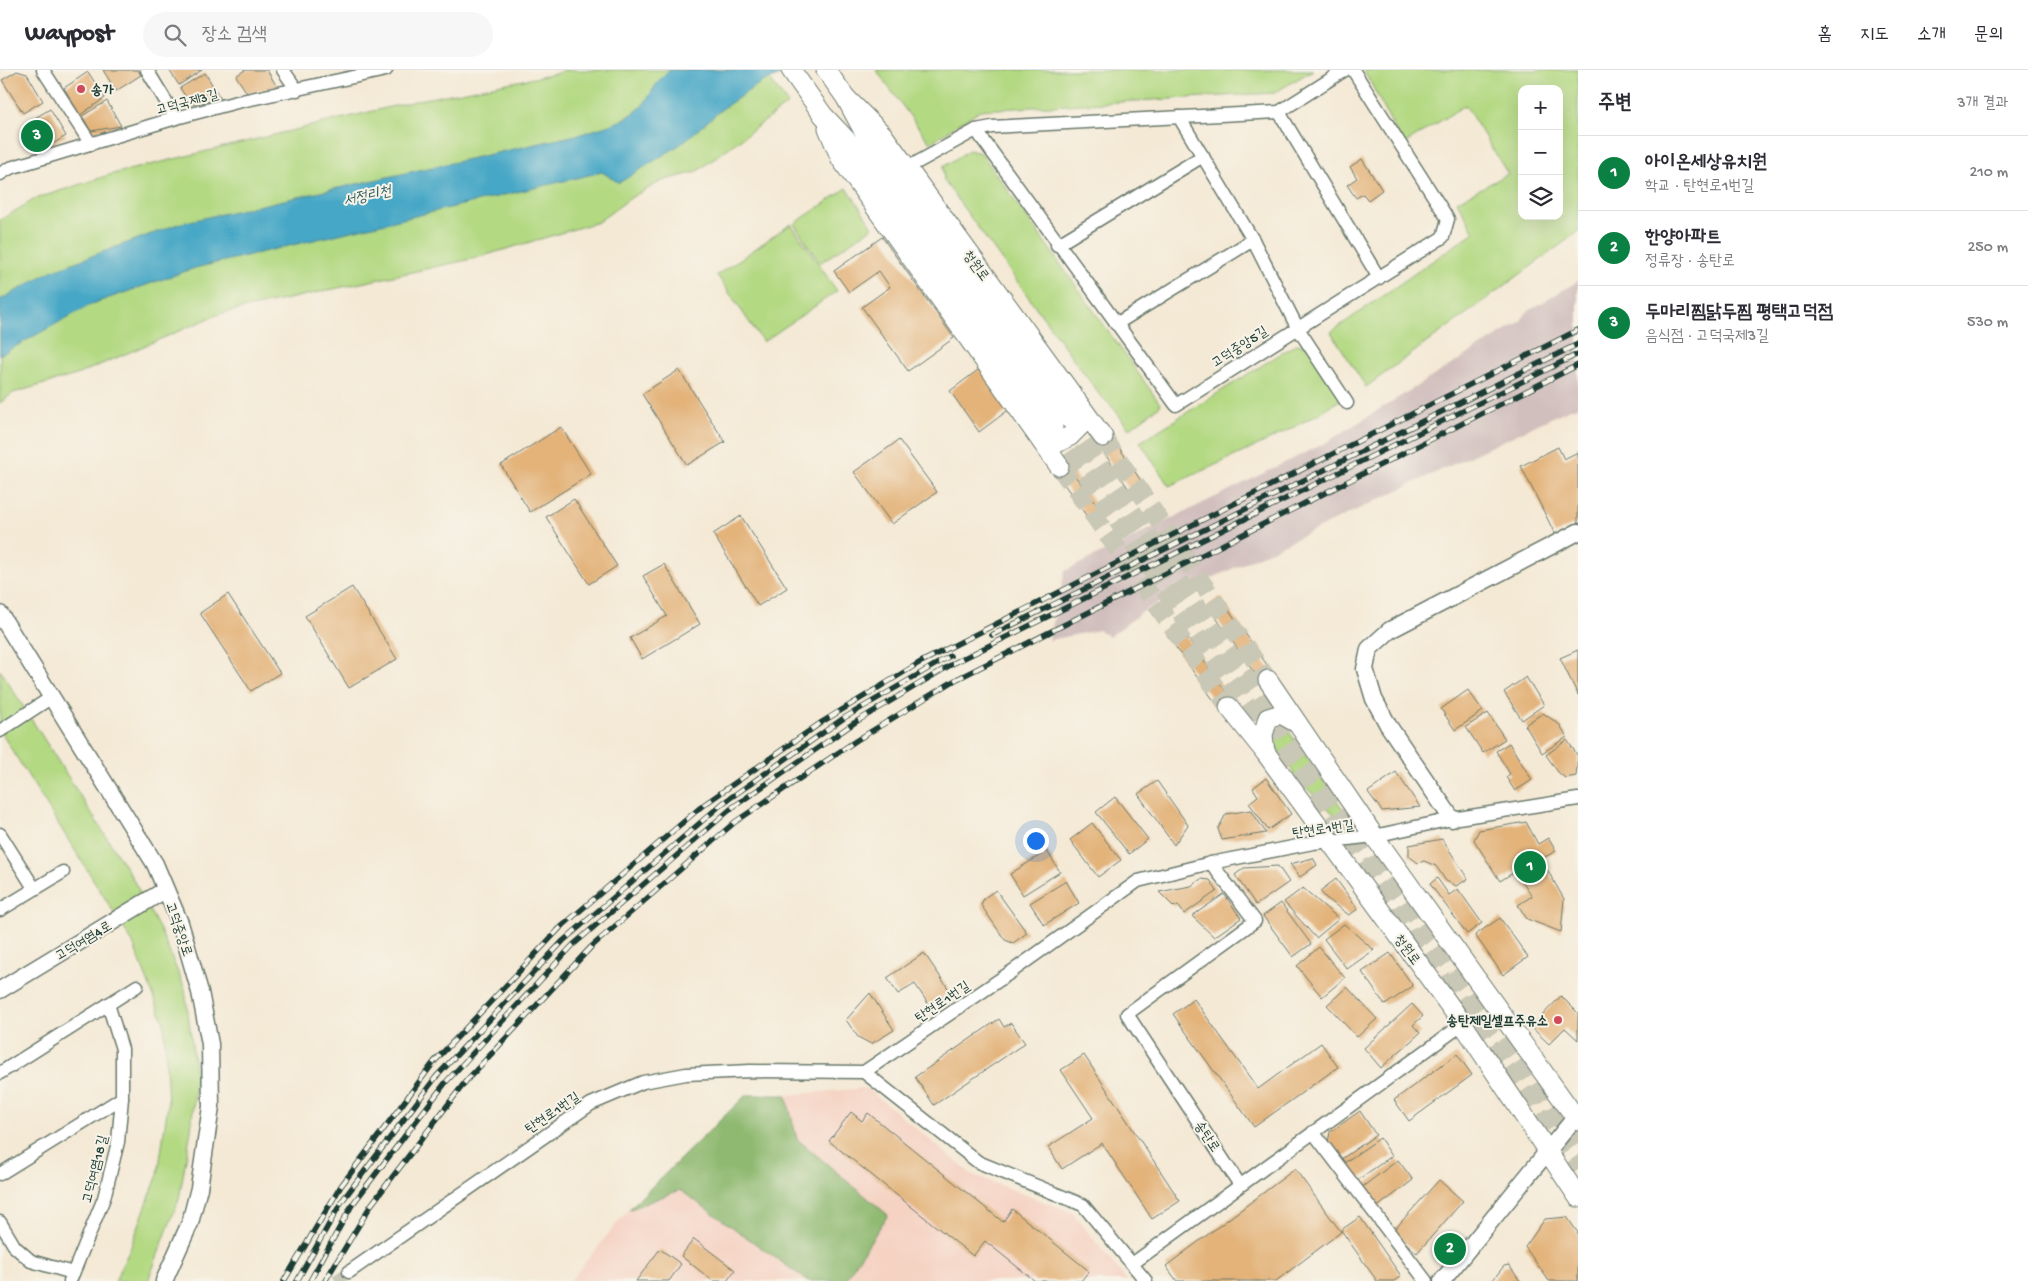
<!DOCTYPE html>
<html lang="ko">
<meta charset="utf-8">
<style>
:root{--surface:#fff;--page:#f7f7f7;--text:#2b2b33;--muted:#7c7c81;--line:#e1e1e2;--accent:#0b8043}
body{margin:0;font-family:"Gochi Hand","Poor Story",sans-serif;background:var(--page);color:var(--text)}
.controls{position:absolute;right:15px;top:15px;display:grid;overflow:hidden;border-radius:10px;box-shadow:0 5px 20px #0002}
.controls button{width:45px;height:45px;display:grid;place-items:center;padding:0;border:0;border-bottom:1px solid var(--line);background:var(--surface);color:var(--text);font:25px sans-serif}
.you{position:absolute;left:1035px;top:770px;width:18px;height:18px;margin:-12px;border:4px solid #fff;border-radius:50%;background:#1a73e8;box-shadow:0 0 0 8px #1a73e833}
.badge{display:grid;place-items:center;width:32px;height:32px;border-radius:50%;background:var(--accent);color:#fff;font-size:16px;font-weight:700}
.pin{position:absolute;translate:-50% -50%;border:2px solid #fff;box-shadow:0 1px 5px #0006}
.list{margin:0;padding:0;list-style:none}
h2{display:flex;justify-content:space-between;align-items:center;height:65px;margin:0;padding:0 20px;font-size:21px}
h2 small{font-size:16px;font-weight:400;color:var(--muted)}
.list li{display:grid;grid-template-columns:32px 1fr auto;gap:15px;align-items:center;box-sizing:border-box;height:75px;padding:0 20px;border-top:1px solid var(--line)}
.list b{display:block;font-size:19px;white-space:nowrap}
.list p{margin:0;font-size:16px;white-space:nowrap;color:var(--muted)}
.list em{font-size:16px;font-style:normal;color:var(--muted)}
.icon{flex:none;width:28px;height:28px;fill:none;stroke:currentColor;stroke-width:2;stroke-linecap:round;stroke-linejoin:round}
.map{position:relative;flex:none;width:1578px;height:1211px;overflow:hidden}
header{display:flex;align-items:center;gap:30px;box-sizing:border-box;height:70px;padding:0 25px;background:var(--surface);border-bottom:1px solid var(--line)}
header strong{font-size:24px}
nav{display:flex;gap:28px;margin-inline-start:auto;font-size:18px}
.search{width:350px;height:45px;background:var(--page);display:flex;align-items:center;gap:12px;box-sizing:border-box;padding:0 18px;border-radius:28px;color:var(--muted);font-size:19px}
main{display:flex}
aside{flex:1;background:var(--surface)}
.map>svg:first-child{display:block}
.built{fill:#f5d2c2}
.industrial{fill:#d1bfbd}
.green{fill:#b4d983;stroke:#6a8b5c;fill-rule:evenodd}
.forest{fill:#8fb971;stroke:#577b52}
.water{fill:#47a7c6;stroke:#33727d}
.building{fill:#e3b37a}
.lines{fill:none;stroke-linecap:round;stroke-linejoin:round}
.minor-tunnel{stroke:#c9c7b5;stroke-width:12;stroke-dasharray:12 6;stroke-linecap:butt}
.secondary-tunnel{stroke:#c9c7b5;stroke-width:19;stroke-dasharray:19 9;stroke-linecap:butt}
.minor-casing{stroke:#6a796c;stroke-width:15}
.tertiary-casing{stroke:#6a796c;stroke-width:19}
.secondary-casing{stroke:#6a796c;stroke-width:21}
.minor{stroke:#fff;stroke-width:12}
.tertiary{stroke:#fff;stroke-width:16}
.secondary{stroke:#fff;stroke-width:19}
.rail-casing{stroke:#1f3d34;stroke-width:5.5}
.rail{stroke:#f7f3e8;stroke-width:4;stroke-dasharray:11;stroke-linecap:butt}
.poi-dot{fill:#d1495b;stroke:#f7f3e8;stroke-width:2}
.labels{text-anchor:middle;stroke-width:4;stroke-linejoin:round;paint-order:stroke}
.poi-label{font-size:14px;font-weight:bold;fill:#1f3d34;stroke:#f7f3e8;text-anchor:start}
.street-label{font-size:14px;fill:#1f3d34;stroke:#f7f3e8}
.water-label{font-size:15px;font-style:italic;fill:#2b5d60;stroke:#f7f3e8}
</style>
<header>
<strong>Waypost</strong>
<div class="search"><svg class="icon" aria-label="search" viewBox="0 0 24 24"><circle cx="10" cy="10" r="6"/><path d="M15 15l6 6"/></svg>장소 검색</div>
<nav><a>홈</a><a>지도</a><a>소개</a><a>문의</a></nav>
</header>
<main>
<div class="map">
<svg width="1578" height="1211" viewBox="0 0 1578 1211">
<rect width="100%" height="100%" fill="#f7f3e8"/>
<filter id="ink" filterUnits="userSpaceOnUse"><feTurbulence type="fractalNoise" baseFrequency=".02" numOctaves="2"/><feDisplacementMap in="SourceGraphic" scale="10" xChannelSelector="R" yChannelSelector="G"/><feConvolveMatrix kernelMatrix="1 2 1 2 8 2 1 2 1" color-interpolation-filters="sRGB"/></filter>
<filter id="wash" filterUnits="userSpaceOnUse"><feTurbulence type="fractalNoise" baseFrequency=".0096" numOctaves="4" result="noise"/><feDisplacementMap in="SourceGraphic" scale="20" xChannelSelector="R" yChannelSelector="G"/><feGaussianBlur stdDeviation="1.12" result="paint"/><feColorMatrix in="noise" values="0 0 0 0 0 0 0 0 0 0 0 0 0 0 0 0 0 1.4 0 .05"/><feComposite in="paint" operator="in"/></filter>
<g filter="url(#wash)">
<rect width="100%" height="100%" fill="#f4e9d5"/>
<g class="built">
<path d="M 867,1018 L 971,1104 L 1073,1143 L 1127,1211 L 844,1211 L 888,1145 L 797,1069 L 786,1025 Z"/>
<path d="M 680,1120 L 808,1211 L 570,1211 L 628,1140 Z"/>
</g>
<path class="industrial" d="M 1578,211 L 1578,337 L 1572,338 L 1145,540 L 1109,567 L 1099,560 L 1049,570 L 1065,501 L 1327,372 L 1520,252 L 1527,242 Z"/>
<g class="green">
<path d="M 564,0 L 763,0 L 788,34 L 696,102 L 662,111 L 632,127 L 598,152 L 476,188 L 219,244 L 76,305 L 13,323 L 0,333 L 0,150 L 35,129 L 112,104 L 419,30 L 555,4 Z"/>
<path d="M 876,0 L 1313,0 L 1274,23 L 980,40 L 930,73 Z"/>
<path d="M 1364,0 L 1578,0 L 1578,162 L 1366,317 L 1331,262 L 1474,162 L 1457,131 L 1508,104 L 1465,35 L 1403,75 ZM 1522,19 L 1559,19 L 1559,146 L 1522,146 Z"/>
<path d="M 969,80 L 981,83 L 1161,335 L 1129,359 L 1115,340 L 1099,324 L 944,111 L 943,97 Z"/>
<path d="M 847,118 L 873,157 L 820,193 L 794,154 Z"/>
<path d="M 791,154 L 837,221 L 763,272 L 717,205 Z"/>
<path d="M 1296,274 L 1312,277 L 1342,329 C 1288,364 1228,389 1169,416 L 1140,372 Z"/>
<path d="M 0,600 L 130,804 L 160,860 L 185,919 L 196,1007 L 191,1060 L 179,1129 L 148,1211 L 115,1211 L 130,1179 L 158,1104 L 168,1034 L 164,953 L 133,873 L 0,661 Z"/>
<path d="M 1275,659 L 1287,659 L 1349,748 L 1336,746 L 1300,712 L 1272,670 Z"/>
</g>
<path class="forest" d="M 746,1025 L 786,1025 L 797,1069 L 888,1145 L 844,1211 L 808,1211 L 680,1120 L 628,1140 Z"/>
<path class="water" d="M 670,0 L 793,0 L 760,13 L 722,39 L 681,74 L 619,113 L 602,102 L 195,198 L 92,234 L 0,285 L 0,230 L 51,201 L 181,153 L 581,64 C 601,57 625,53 641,37 C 652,25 656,9 670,0 Z"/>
<g id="blocks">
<g class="building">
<path d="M 103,0 L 138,0 L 141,5 L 116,21 Z"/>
<path d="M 169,0 L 202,0 L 179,15 Z"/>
<path d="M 245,0 L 267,0 L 277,17 L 247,23 L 236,6 Z"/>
<path d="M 17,1 L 27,4 L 43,31 L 23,43 L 2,10 Z"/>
<path d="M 88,2 L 105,28 L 80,45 L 64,18 Z"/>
<path d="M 205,3 L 221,29 L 191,35 L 180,18 Z"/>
<path d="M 107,31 L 121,56 L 91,61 L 82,46 Z"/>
<path d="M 50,39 L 66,66 L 41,81 L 25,54 Z"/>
<path d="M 1362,89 L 1382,120 L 1368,130 L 1363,124 L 1356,128 L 1347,115 L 1357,108 L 1350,97 Z"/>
<path d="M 882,167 L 954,268 L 908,301 L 862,237 L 890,217 L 879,201 L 849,222 L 834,201 Z"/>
<path d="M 982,297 L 1011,338 L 979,362 L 950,321 Z"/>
<path d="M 679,300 L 725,372 L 687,395 L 642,324 Z"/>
<path d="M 561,357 L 591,404 L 530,442 L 501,395 Z"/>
<path d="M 1109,362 L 1145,417 L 1133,425 L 1096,371 Z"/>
<path d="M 899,370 L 937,422 L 892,454 L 854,402 Z"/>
<path d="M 1558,377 L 1564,389 L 1578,382 L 1578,452 L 1555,464 L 1521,396 Z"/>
<path d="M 1065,392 L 1105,447 L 1093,455 L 1054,400 Z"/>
<path d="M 574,429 L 617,496 L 589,514 L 546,447 Z"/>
<path d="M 741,446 L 787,518 L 758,536 L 713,464 Z"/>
<path d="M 664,494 L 700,554 L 642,589 L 630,568 L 667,546 L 643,506 Z"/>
<path d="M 352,517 L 397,589 L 349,618 L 305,546 Z"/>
<path d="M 228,524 L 280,603 L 251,621 L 200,543 Z"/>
<path d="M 1220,527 L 1274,605 L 1262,614 L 1208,536 Z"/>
<path d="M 1179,556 L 1234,633 L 1222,642 L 1167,565 Z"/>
<path d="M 1578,580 L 1578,625 L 1560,588 Z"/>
<path d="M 1526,607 L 1544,635 L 1522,650 L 1504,622 Z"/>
<path d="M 1468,620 L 1483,641 L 1455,660 L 1441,639 Z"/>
<path d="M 1488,643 L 1505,669 L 1483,683 L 1466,657 Z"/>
<path d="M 1543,643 L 1560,655 L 1567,667 L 1542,683 L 1525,655 Z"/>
<path d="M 1567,670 L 1578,686 L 1576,706 L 1565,708 L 1558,702 L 1546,685 Z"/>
<path d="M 1509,673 L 1532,710 L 1515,721 L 1506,707 L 1510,704 L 1496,681 Z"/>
<path d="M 1396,702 L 1420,737 L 1382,741 L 1368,722 Z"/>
<path d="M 1266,708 L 1291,744 L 1268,760 L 1249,733 L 1258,726 L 1253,718 Z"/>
<path d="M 1157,711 L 1188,755 L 1174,775 L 1138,724 Z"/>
<path d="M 1115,727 L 1148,769 L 1129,784 L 1096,742 Z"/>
<path d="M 1251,740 L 1266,763 L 1222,770 L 1218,759 L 1226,744 Z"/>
<path d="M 1526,752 L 1538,774 L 1548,768 L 1556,781 L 1541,789 L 1564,829 L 1561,862 L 1527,849 L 1518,835 L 1532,826 L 1516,801 L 1500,811 L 1474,770 L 1479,760 Z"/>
<path d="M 1092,753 L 1121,790 L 1098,807 L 1070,770 Z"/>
<path d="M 1442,769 L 1468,809 L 1456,816 L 1446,811 L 1436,796 L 1424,791 L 1418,793 L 1409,786 L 1409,775 Z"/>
<path d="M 1047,781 L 1060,802 L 1023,825 L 1010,804 Z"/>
<path d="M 1313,788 L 1317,795 L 1300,807 L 1290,794 Z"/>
<path d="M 1278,796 L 1289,812 L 1256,835 L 1235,805 L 1244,798 Z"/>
<path d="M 1437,808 L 1449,825 L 1458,819 L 1482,853 L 1467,864 L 1430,814 Z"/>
<path d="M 1201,809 L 1210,810 L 1217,821 L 1184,844 L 1178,835 L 1174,837 L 1159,822 L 1191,816 Z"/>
<path d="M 1336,809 L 1358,839 L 1349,845 L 1326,828 L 1320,821 Z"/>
<path d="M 1066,811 L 1079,833 L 1044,855 L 1030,833 Z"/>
<path d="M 1303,818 L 1339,849 L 1316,868 L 1284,832 Z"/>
<path d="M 996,820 L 1027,863 L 1013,873 L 1005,870 L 981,835 L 984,828 Z"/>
<path d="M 1224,824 L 1241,848 L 1214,867 L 1192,846 Z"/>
<path d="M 1281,833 L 1311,874 L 1293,887 L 1263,846 Z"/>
<path d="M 1500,848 L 1528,887 L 1503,905 L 1475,865 Z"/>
<path d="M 1344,854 L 1374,880 L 1347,899 L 1324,869 Z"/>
<path d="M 1319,877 L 1345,908 L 1322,927 L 1297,896 Z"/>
<path d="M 924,883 L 950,921 L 929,935 L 915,914 L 898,924 L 887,908 Z"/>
<path d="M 1390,883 L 1413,916 L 1385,935 L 1362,902 Z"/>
<path d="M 1347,917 L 1377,949 L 1357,967 L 1327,935 Z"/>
<path d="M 870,923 L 894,960 L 871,974 L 858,967 L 846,950 Z"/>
<path d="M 1561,926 L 1578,943 L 1578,970 L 1565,958 L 1549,974 L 1531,957 Z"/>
<path d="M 1194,929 L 1258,1019 L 1321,973 L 1338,997 L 1254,1057 L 1173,944 Z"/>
<path d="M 1412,934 L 1423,946 L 1413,955 L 1420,963 L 1381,998 L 1364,978 Z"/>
<path d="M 999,949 L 1004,957 L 1011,953 L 1025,973 L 934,1035 L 915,1007 Z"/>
<path d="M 1457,984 L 1472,1005 L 1409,1051 L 1394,1030 Z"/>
<path d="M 1084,985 L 1180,1131 L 1152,1149 L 1102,1073 L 1062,1099 L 1048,1077 L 1093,1048 L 1061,1000 Z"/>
<path d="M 1360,1041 L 1376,1065 L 1340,1090 L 1328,1072 L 1330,1062 Z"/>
<path d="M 851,1042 L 862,1051 L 868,1043 L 1003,1152 L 1012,1139 L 1089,1201 L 1081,1211 L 1035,1211 L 985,1171 L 973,1186 L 829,1071 Z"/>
<path d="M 1380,1068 L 1392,1086 L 1356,1111 L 1344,1093 Z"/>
<path d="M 1398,1090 L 1413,1110 L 1376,1138 L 1361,1118 Z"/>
<path d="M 1295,1099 L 1341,1162 L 1276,1211 L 1177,1211 L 1166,1196 Z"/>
<path d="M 1439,1110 L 1463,1131 L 1417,1183 L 1393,1161 Z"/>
<path d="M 1360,1147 L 1401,1206 L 1394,1211 L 1377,1211 L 1341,1160 Z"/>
<path d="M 1567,1147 L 1578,1163 L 1578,1211 L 1549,1211 L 1525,1177 L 1545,1149 Z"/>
<path d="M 694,1169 L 735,1200 L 727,1211 L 713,1211 L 681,1186 Z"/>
<path d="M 660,1179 L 681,1194 L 669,1211 L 636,1211 Z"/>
<path d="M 1509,1195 L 1520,1211 L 1492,1211 L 1504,1196 Z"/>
</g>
</g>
</g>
<g filter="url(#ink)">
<use href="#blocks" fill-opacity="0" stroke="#6a796c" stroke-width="1"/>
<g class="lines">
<path class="minor-tunnel" d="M 336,1211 L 349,1202"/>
<g class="secondary-tunnel">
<path d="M 1069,349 L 1252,617 L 1578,1073"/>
<path d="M 1054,358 L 1172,530 L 1578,1100"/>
<path d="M 1103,367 L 1268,610"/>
<path d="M 1059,396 L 1229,637"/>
</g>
<defs>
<g id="minor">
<path d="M 43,0 L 91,74"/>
<path d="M 147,0 L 176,48"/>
<path d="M 283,0 L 297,20"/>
<path d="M 1279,42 L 1379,208"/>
<path d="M 1179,47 L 1253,170 L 1297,257 L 1347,333"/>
<path d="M 976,60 L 1176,335 L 1443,167 L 1448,149 L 1353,0"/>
<path d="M 907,98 L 976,60 L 992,57 L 1279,42 L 1345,0"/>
<path d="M 0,104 L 10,98 L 176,48 L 237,32 L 386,0"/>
<path d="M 1057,175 L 1203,86"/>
<path d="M 1116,254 L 1253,170"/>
<path d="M 0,661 L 52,627"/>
<path d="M 0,764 L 34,818"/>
<path d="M 1211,793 L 1255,851 L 1127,944 L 1240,1115"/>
<path d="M 0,840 L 63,802"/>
<path d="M 864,1002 L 978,1092 L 1083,1135 L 1146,1211"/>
<path d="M 0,1003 L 137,916"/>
<path d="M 1313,1062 L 1426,1211"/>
<path d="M 0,1104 L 122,1028"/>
<path d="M 0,1152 L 15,1177 L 31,1191 L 73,1203"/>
<path d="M 1132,1194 L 1463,954"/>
<path d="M 349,1202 L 591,1034 L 643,1012 L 686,1004 L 750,1001 L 864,1002 L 1014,900 L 1138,811 L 1211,793 L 1313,773 L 1374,766 L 1452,749 L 1578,729"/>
<path d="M 70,1211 L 104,1128 L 118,1072 L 122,1028 L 122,979 L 108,934"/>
</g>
<g id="tertiary">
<path d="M 0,544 L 155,794 L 180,853 L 200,922 L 210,974 L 211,1037 L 199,1118 L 190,1153 L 164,1211"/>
<path d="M 1452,749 L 1388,655 L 1374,629 L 1365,599 L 1369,579 L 1390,560 L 1578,462"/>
<path d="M 0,920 L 165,820"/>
<path d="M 1442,1211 L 1578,1044"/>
</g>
<g id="secondary">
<path d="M 791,0 L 823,45 L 855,79 L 1053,357"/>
<path d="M 826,0 L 846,28 L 870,73 L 1069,349"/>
<path d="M 846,28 L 883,65 L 1103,367"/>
<path d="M 828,58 L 841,89 L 1059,396"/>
<path d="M 1042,372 L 1055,374 L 1070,366 L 1083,353 L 1084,342"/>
<path d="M 1268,610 L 1374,766 L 1578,1051"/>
<path d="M 1229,637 L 1265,682 L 1463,954 L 1578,1127"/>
<path d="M 1265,682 L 1263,665 L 1268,648 L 1281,644 L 1297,653"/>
</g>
</defs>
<use href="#minor" class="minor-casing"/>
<use href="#tertiary" class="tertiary-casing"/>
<use href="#secondary" class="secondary-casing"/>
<use href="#minor" class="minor"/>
<use href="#tertiary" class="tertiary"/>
<use href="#secondary" class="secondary"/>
<defs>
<g id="rail">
<path d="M 992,565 L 1578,274"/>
<path d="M 284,1211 L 341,1116 L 434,992 L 560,858 L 702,736 L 822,652 L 919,593 L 1578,260"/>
<path d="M 297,1211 L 342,1131 L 436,1007 L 563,871 L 723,733 L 844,648 L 950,586"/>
<path d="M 310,1211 L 352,1135 L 446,1012 L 573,875 L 733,737 L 854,653 L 954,593 L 1578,284"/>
<path d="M 325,1211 L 371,1135 L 466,1011 L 591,877 L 735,752 L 857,670 L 957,609 L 1578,295"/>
</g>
</defs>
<use href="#rail" class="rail-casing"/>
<use href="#rail" class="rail"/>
</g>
</g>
<g class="poi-dot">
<circle cx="81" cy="19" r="5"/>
<circle cx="1558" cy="950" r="5"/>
</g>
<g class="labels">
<g class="poi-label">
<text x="91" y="24">송가</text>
<text x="1548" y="955" text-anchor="end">송탄제일셀프주유소</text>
</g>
<g class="street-label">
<text transform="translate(187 31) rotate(-15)" y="5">고덕국제3길</text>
<text transform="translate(977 195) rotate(54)" y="5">청원로</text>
<text transform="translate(1239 276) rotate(-33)" y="5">고덕중앙5길</text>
<text transform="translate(1323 758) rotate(-8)" y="5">탄현로1번길</text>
<text transform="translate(180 859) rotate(71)" y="5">고덕중앙로</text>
<text transform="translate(83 870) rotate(-31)" y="5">고덕여염4로</text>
<text transform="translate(1408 879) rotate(54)" y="5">청원로</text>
<text transform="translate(942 931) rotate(-34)" y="5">탄현로1번길</text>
<text transform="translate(552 1042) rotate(-34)" y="5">탄현로1번길</text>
<text transform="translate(1208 1066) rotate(56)" y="5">송탄로</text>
<text transform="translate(94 1099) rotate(-76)" y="5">고덕여염18길</text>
</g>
<g class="water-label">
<text transform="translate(367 125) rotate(-13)" y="5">서정리천</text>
</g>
</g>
</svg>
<div class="controls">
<button>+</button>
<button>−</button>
<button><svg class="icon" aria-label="layers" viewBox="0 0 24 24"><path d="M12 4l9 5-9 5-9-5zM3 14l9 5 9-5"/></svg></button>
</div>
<div class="you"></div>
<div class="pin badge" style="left:1530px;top:797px">1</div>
<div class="pin badge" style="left:1450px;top:1179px">2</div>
<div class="pin badge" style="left:37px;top:66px">3</div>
</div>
<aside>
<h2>주변<small>3개 결과</small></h2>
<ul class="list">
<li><span class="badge">1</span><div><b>아이온세상유치원</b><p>학교 · 탄현로1번길</p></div><em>210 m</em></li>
<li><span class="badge">2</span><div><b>한양아파트</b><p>정류장 · 송탄로</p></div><em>250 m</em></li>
<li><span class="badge">3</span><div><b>두마리찜닭두찜 평택고덕점</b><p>음식점 · 고덕국제3길</p></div><em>530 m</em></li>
</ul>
</aside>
</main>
